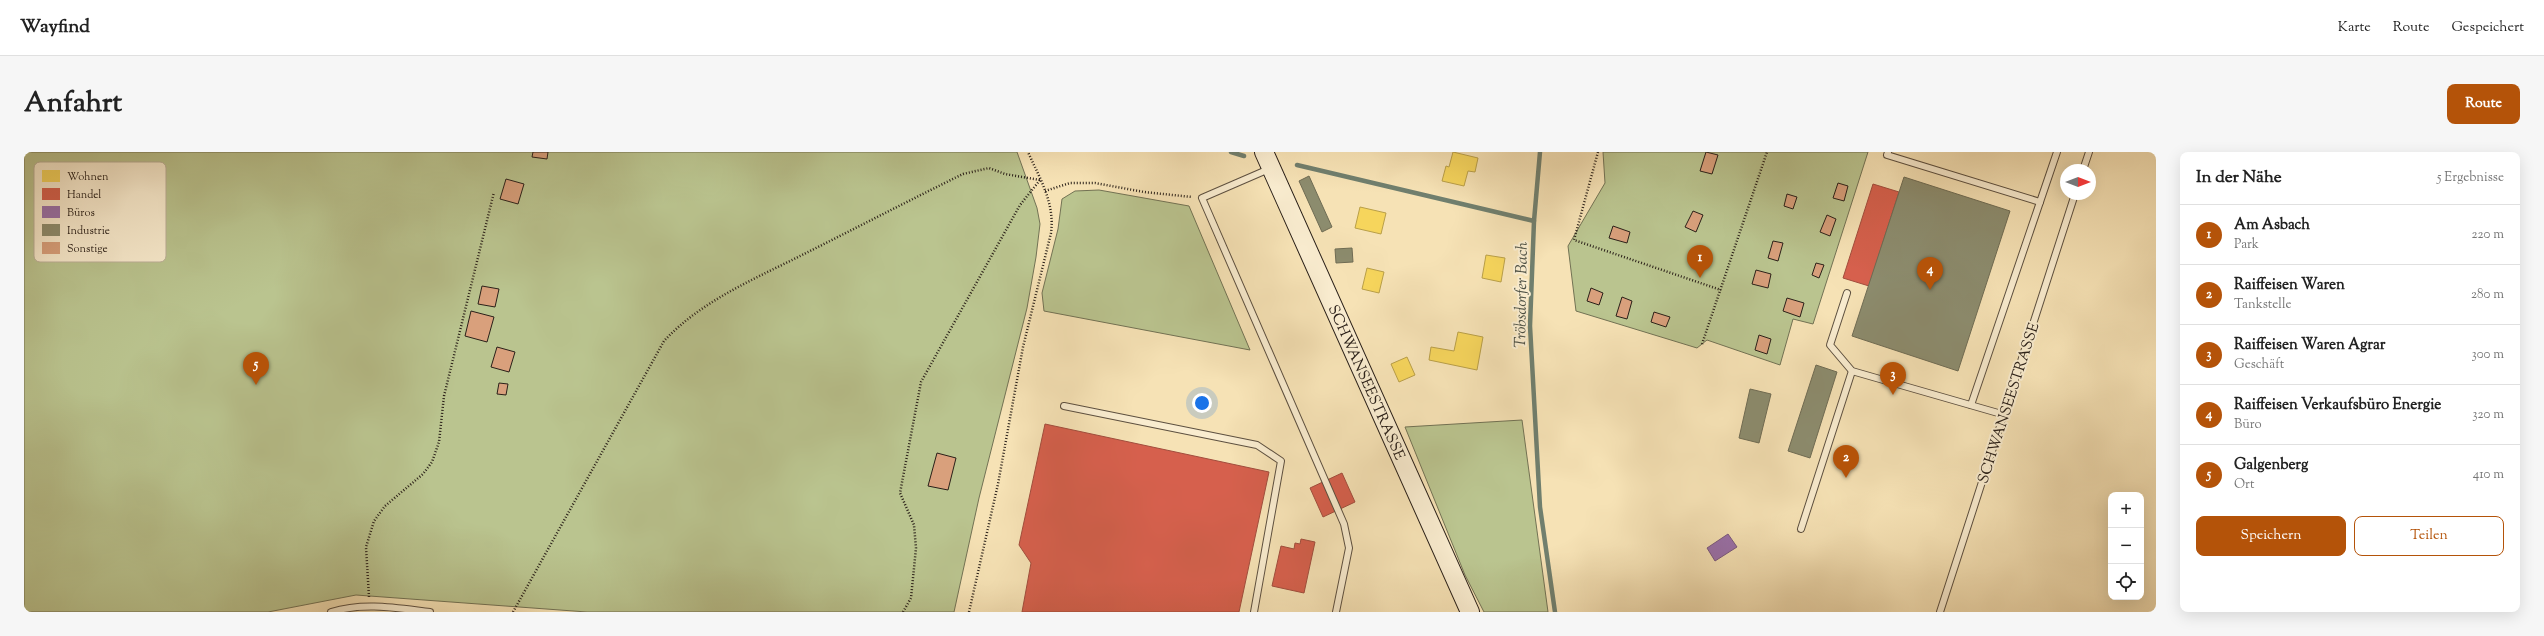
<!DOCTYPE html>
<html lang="de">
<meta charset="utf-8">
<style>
:root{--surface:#fff;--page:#f6f6f6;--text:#222;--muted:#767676;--line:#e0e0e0;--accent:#b45309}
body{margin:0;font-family:"Sorts Mill Goudy",serif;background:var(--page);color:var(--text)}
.controls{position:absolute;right:12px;bottom:12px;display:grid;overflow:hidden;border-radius:8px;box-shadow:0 4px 16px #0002}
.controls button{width:36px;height:36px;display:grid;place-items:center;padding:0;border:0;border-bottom:1px solid var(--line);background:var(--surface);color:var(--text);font:20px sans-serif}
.compass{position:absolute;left:2036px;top:12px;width:36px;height:36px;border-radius:50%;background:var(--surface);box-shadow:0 4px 16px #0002;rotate:90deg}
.you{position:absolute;left:1178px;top:251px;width:14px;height:14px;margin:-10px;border:3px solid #fff;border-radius:50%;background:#1a73e8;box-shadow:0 0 0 6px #1a73e833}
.badge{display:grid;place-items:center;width:26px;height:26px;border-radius:50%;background:var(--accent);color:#fff;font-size:13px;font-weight:700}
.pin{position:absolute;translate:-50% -33px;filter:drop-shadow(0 1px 2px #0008)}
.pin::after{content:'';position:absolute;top:21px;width:14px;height:12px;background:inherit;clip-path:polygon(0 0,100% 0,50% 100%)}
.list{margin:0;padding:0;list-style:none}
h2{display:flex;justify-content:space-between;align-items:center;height:52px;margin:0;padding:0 16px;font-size:17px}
h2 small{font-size:13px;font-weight:400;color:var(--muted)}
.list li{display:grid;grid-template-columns:26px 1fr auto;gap:12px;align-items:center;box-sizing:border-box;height:60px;padding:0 16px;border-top:1px solid var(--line)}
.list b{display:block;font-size:15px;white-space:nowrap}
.list p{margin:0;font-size:13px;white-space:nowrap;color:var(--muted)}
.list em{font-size:13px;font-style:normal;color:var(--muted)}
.actions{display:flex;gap:8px;padding:12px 16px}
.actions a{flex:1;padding:9px 0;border:1px solid var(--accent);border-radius:8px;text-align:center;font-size:14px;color:var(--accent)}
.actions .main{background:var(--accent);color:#fff}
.icon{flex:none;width:22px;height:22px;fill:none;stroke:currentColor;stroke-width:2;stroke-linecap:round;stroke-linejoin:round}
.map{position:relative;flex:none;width:2132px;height:460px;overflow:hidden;border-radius:8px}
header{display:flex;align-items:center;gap:24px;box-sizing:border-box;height:56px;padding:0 20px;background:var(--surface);border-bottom:1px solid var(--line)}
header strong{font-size:19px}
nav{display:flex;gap:22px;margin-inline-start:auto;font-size:14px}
.intro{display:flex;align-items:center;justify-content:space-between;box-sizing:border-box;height:96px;padding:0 24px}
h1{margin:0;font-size:28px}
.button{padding:10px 18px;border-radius:8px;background:var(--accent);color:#fff;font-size:14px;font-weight:700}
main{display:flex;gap:24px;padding:0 24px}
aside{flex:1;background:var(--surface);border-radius:8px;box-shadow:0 4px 16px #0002}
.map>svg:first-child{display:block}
.green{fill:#bac48f;stroke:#727254}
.homes{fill:#f6d55c;stroke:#b99f48}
.shops{fill:#d6604d;stroke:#a24d3d}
.offices{fill:#9970ab;stroke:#78587f}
.industry{fill:#8c8c6e;stroke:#6f6c54}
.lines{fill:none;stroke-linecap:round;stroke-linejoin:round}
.stream{stroke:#707f6e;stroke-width:4.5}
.building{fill:#d9a07c;stroke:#2a2019}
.lane-casing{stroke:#5d5040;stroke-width:8}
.secondary-casing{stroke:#2a2019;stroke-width:20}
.path{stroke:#2a2019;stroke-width:2.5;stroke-dasharray:1 2;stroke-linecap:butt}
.lane{stroke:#f9eccf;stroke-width:6}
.secondary{stroke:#f9eccf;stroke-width:18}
.labels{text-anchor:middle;stroke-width:4;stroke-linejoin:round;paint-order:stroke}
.street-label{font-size:15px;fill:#2a2019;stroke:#f9eccf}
.water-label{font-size:16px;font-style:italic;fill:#4d5044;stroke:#f9eccf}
.key{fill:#f9eccf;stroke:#bbaf98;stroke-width:1}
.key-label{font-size:11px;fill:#2a2019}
</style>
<header>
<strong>Wayfind</strong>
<nav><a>Karte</a><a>Route</a><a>Gespeichert</a></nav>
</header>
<div class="intro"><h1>Anfahrt</h1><a class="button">Route</a></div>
<main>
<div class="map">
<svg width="2132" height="460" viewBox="0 0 2132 460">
<rect width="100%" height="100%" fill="#f6e2b5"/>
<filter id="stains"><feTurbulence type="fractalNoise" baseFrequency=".005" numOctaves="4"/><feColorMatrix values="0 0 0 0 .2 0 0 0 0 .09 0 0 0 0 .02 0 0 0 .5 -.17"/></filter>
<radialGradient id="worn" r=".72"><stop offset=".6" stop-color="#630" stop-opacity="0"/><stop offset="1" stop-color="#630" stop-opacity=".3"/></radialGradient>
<g class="green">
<path d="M 0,0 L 993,0 L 1013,56 L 1016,72 L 1012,105 L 1003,156 L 955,346 L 930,460 L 563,460 L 332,443 L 244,460 L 0,460 Z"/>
<path d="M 1579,0 L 1844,0 L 1789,172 L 1769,167 L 1756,213 L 1683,188 L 1673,196 L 1552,159 L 1544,94 L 1581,31 Z"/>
<path d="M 1075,38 L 1165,54 L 1226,198 L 1020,159 L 1018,141 L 1034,77 L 1038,47 L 1051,39 Z"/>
<path d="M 1498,268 L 1524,460 L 1460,460 L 1441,423 L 1381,275 Z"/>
</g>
<g class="homes">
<path d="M 1429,0 L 1454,6 L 1451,20 L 1444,19 L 1440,34 L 1418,29 L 1422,14 L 1425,15 Z"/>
<path d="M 1336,55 L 1362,61 L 1357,82 L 1331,76 Z"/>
<path d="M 1462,103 L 1481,106 L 1477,130 L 1458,126 Z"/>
<path d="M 1343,116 L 1360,120 L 1355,141 L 1338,137 Z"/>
<path d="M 1434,180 L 1459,185 L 1453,218 L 1405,208 L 1407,195 L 1430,199 Z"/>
<path d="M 1383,205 L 1391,223 L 1375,230 L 1367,212 Z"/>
</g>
<g class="shops">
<path d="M 1849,32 L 1875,40 L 1845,134 L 1819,126 Z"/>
<path d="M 1021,272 L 1245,320 L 1215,460 L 998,460 L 1007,411 L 995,393 Z"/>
<path d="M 1318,321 L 1331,350 L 1299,365 L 1286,336 Z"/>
<path d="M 1277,387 L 1291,390 L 1280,441 L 1248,434 L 1257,394 L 1270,397 L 1271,391 L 1276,392 Z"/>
</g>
<path class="offices" d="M 1704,382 L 1713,395 L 1691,409 L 1683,396 Z"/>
<g class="industry">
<path d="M 1285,24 L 1308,75 L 1298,80 L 1275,29 Z"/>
<path d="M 1880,25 L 1986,59 L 1934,219 L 1828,184 Z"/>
<path d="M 1328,96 L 1329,110 L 1312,111 L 1311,97 Z"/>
<path d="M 1792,213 L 1813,220 L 1786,306 L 1764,299 Z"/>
<path d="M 1726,237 L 1747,242 L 1735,291 L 1715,286 Z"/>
</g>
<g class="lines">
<g class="stream">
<path d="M 1207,0 L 1220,4"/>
<path d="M 1516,0 L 1510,69 L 1506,174 L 1516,355 L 1531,460"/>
<path d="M 1273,13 L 1510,69"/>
</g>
</g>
<g class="building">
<path d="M 509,0 L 524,0 L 523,7 L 508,5 Z"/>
<path d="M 1682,0 L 1694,3 L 1688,22 L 1676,19 Z"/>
<path d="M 482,27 L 500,32 L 494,52 L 476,47 Z"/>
<path d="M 1814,31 L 1824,34 L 1820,49 L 1809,46 Z"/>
<path d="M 1763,42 L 1773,45 L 1769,57 L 1760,54 Z"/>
<path d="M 1669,59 L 1679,63 L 1672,80 L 1661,75 Z"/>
<path d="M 1803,63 L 1812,67 L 1806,84 L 1796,80 Z"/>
<path d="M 1589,74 L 1606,80 L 1603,91 L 1585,86 Z"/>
<path d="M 1749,89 L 1759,91 L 1754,109 L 1744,106 Z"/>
<path d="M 1792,111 L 1800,113 L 1795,126 L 1788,123 Z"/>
<path d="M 1732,118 L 1747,122 L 1744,136 L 1728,132 Z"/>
<path d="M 458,134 L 475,137 L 471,155 L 454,152 Z"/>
<path d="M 1567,136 L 1579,141 L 1575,153 L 1563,149 Z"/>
<path d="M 1598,145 L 1608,149 L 1603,167 L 1592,164 Z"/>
<path d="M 1763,146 L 1780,151 L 1776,165 L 1759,159 Z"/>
<path d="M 447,159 L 470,165 L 463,190 L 441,184 Z"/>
<path d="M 1630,160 L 1646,165 L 1642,175 L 1627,170 Z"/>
<path d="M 1735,183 L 1747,187 L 1743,202 L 1731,198 Z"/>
<path d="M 473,195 L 491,200 L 485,220 L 467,215 Z"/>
<path d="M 475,231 L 484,232 L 482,243 L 473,242 Z"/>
<path d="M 913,301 L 932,306 L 924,338 L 904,334 Z"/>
</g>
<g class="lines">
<defs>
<g id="lane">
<path d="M 1864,0 L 1863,3 L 2016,50"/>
<path d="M 1245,17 L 1178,46 L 1320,372 L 1325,396 L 1312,460"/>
<path d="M 2059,18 L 2065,0"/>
<path d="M 1823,141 L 1806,193 L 1828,219 L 1981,263"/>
<path d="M 1947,253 L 2033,0"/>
<path d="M 1040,254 L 1233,293 L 1257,309 L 1230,460"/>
<path d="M 1777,377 L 1828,219"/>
<path d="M 307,460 C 340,450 372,456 406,460"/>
<path d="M 1916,460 L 2051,42"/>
</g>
<path id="secondary" d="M 1240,0 L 1446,460"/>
</defs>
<use href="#lane" class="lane-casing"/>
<use href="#secondary" class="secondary-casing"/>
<g class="path">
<path d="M 1574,0 L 1550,88 L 1697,138"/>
<path d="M 1021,39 L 1046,31 L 1071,31 L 1120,40 L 1168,45"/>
<path d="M 1678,192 L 1743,0"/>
<path d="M 345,445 L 342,395 L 350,369 L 361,354 L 399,322 L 408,310 L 415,290 L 420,244 L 470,40"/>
<path d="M 489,460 L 640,189 C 678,148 733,126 782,101 C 834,75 886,48 939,22 L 965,16 L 981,22 L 1016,28"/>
<path d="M 879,460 L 887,446 L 892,396 L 890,373 L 876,341 L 897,230 L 996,53 L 1016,28"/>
<path d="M 945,460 L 974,332 L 999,195 L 1027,81 C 1031,51 1016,27 1004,0"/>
</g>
<use href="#lane" class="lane"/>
<use href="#secondary" class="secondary"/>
</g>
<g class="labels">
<g class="street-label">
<text transform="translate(1343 230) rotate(66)" y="5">SCHWANSEESTRASSE</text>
<text transform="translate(1984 251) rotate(-72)" y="5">SCHWANSEESTRASSE</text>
</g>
<g class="water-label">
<text transform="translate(1496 143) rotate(-89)" y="6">Tröbsdorfer Bach</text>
</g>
</g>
<rect x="10" y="10" width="132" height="100" rx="6" class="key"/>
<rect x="18" y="18" width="18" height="12" fill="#f6d55c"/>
<rect x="18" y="36" width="18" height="12" fill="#d6604d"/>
<rect x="18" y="54" width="18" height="12" fill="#9970ab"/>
<rect x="18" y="72" width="18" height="12" fill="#8c8c6e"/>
<rect x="18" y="90" width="18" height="12" fill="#d9a07c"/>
<g class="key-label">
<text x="43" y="28">Wohnen</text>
<text x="43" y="46">Handel</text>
<text x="43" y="64">Büros</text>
<text x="43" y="82">Industrie</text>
<text x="43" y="100">Sonstige</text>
</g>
<rect width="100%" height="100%" filter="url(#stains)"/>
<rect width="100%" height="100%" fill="url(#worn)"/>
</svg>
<div class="controls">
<button>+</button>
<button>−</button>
<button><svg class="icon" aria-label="locate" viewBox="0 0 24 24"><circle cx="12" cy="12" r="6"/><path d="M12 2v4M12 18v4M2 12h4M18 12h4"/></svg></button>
</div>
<svg class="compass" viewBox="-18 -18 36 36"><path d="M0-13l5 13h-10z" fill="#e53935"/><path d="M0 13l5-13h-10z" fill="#767676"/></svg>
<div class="you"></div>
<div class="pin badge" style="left:1676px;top:126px">1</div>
<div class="pin badge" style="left:1822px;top:326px">2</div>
<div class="pin badge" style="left:1869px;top:243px">3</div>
<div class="pin badge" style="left:1906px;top:138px">4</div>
<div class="pin badge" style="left:232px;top:233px">5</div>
</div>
<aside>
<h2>In der Nähe<small>5 Ergebnisse</small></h2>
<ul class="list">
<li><span class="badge">1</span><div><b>Am Asbach</b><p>Park</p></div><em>220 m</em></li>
<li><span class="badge">2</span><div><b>Raiffeisen Waren</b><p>Tankstelle</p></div><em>280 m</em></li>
<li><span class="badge">3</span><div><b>Raiffeisen Waren Agrar</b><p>Geschäft</p></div><em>300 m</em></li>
<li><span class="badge">4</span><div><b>Raiffeisen Verkaufsbüro Energie</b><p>Büro</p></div><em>320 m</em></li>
<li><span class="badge">5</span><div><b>Galgenberg</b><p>Ort</p></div><em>410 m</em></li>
</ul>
<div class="actions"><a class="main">Speichern</a><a>Teilen</a></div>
</aside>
</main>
